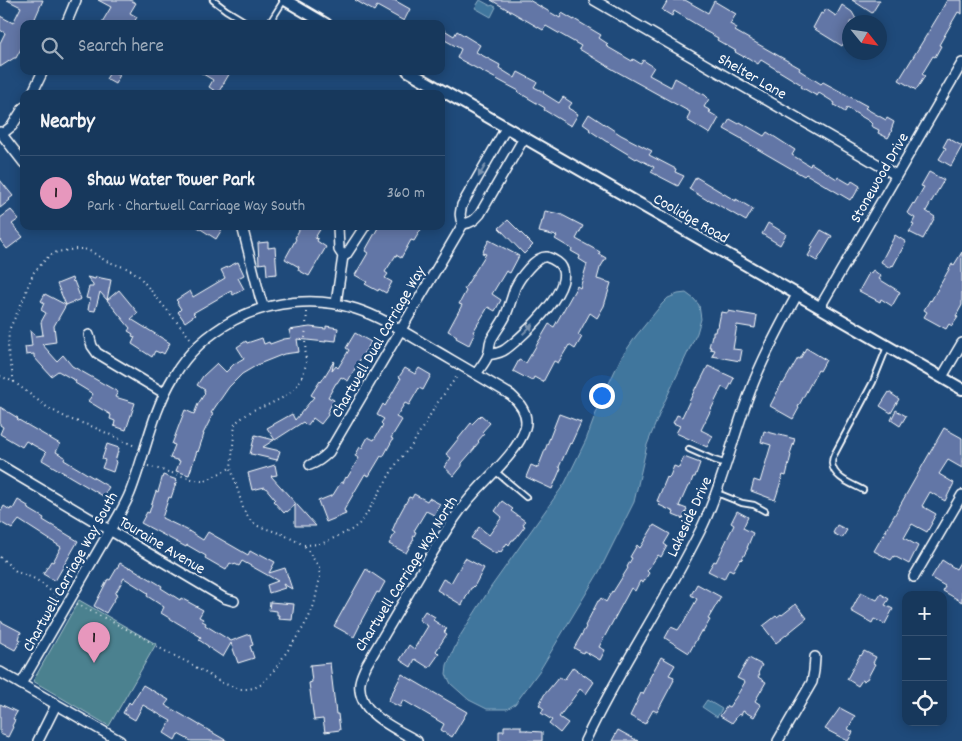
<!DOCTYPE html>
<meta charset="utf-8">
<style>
:root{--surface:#17385c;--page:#203f62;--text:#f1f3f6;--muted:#9eacbb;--line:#365272;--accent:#e797bd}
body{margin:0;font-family:Dekko,sans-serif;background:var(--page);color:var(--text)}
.controls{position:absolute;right:15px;bottom:15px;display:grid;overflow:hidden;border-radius:10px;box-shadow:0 2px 12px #0003}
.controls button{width:45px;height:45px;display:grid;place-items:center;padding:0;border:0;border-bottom:1px solid var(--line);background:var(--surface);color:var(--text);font:25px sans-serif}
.compass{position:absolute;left:842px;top:15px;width:45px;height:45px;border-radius:50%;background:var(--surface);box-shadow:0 2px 12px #0003;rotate:120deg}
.you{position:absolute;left:601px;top:395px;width:18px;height:18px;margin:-12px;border:4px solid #fff;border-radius:50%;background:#1a73e8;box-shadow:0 0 0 8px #1a73e833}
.badge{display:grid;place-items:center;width:32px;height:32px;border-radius:50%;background:var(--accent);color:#111;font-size:16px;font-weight:700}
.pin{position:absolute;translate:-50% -41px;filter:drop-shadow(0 1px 2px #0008)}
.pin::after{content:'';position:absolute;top:26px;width:18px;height:15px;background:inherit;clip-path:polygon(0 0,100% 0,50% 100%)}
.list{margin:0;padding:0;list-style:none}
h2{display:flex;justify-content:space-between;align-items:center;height:65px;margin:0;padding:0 20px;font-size:21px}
h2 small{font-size:16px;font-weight:400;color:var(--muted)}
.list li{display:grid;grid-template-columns:32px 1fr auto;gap:15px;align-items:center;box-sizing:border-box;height:75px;padding:0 20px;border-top:1px solid var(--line)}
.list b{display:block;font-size:19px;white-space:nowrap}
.list p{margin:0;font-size:16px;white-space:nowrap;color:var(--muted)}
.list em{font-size:16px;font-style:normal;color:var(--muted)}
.icon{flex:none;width:28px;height:28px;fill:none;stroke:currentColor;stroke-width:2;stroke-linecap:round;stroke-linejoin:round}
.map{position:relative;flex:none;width:962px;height:741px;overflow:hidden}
.search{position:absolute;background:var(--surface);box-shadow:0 2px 12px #0003;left:20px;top:20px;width:425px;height:55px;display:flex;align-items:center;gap:12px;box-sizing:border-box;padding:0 18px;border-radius:10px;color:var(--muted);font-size:19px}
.panel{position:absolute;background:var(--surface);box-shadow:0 2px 12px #0003;left:20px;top:90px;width:425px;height:140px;border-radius:10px}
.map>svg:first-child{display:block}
.green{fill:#4b818f;stroke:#a5c0c7}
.water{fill:#40769d;stroke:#8cadc4}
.building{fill:#6276a6;stroke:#fff}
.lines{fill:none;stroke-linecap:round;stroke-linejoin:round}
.service-casing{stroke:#fff;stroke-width:8}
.minor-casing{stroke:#fff;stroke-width:12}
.tertiary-casing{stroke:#fff;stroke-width:14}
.path{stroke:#fff;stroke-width:2;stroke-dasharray:1 4;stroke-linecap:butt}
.service{stroke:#1f4a7a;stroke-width:4.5}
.minor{stroke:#1f4a7a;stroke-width:9}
.tertiary{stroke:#1f4a7a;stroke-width:10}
.oneway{fill:#7992af}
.labels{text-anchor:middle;stroke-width:5;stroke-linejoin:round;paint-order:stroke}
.street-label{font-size:16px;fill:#fff;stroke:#1f4a7a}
</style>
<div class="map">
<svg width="962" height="741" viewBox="0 0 962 741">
<rect width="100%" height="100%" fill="#1f4a7a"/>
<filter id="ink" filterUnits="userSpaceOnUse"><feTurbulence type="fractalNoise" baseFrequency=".02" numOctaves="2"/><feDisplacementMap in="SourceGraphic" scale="10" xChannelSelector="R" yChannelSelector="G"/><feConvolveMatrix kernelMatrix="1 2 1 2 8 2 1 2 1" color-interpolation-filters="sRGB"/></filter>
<g filter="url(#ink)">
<path class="green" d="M 79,600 L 156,644 L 109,726 L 33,681 Z"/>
<g class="water">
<path d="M 480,0 L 491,6 L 492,5 L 496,7 L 491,17 L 475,8 Z"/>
<path d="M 686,293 L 694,299 L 699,305 L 701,319 L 697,333 L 663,405 L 647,445 L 634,502 L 599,572 L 540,670 L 515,704 L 507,709 L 487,709 L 469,700 L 451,684 L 446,674 L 447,665 L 460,636 L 491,587 L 565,483 L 586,440 L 601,400 L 621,358 L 636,336 L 662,304 L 668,298 L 678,294 Z"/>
<path d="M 707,700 L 722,709 L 717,717 L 702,707 Z"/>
</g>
<g class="building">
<path d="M 7,0 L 43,0 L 33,23 L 24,24 L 24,43 L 16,58 L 14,58 L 0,67 L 0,43 L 5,33 L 0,30 L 0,16 L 13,23 L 21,7 Z"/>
<path d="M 98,0 L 130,0 L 136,3 L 130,13 L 137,17 L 133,24 L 101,24 L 111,7 Z"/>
<path d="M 355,0 L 394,0 L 410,9 L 404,21 L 377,6 L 374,11 Z"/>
<path d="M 491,0 L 529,0 L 560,18 L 562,13 L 574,20 L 574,19 L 601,35 L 599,38 L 608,44 L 606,46 L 632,61 L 633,59 L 641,64 L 643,60 L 654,67 L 649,75 L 671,87 L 675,78 L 689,86 L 689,87 L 705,95 L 709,99 L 704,107 L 711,111 L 709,112 L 719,118 L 710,134 L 687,120 L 690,112 L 614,70 L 579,49 L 581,46 L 546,26 L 543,30 Z"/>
<path d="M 668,0 L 685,0 L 708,13 L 714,1 L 736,14 L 730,24 L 737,28 L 735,31 L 800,68 L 799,70 L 821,84 L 823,82 L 867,106 L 865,108 L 886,120 L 887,118 L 894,122 L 891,130 L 892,131 L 888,138 L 878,133 L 879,130 L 871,126 L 872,124 L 869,121 L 847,108 L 845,112 L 834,105 L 835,103 L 819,93 L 817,96 L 801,87 L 802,85 L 761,60 L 758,64 L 745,56 L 744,57 L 735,52 L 736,51 L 717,40 L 718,38 L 703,30 L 704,29 L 674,11 L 672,16 L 662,10 Z"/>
<path d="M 852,0 L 880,0 L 872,13 Z"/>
<path d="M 947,0 L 962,0 L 962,14 L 958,12 L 939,45 L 941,46 L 935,57 L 933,56 L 922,74 L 925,76 L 916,90 L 899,80 L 937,18 Z"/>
<path d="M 842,5 L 852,12 L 856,19 L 850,22 L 850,34 L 842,46 L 813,28 L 821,13 L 823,14 L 826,9 L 836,16 Z"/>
<path d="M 441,28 L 454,36 L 457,31 L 480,45 L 476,52 L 500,65 L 499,68 L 515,78 L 518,72 L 537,82 L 534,87 L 544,92 L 543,93 L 559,103 L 563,97 L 572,103 L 568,108 L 578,114 L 571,126 L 544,110 L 545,108 L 518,92 L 519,91 L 457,58 L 461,49 L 441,38 Z"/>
<path d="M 111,71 L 120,75 L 115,84 L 106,79 Z"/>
<path d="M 198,71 L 231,71 L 218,93 L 209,87 L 213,80 Z"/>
<path d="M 589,114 L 621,135 L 652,151 L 649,155 L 676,169 L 675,172 L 684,176 L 678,186 L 651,172 L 654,167 L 637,158 L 636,159 L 608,142 L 607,142 L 589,130 L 590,129 L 583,124 Z"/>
<path d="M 730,119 L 739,124 L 740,122 L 764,136 L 767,132 L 795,150 L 792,155 L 810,166 L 811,163 L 837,179 L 838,177 L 850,184 L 852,181 L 860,186 L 853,198 L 852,197 L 850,200 L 806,174 L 804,176 L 742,140 L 742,139 L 724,129 Z"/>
<path d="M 948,138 L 962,146 L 951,166 L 939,159 L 946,148 L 943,147 Z"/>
<path d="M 929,172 L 944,180 L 926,211 L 935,217 L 923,239 L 909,232 L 914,225 L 912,224 L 915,218 L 907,213 L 913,203 L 914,204 L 924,187 L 921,186 Z"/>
<path d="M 696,177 L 736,201 L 736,199 L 753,209 L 746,221 L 708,199 L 707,200 L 689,189 Z"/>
<path d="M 0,180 L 13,196 L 9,199 L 10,200 L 0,208 Z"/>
<path d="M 11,210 L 19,219 L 12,224 L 23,237 L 7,249 L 0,240 L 0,218 Z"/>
<path d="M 545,211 L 560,214 L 583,226 L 576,239 L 600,252 L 599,254 L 606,258 L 600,268 L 597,279 L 611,283 L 604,306 L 597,318 L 590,313 L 578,335 L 582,337 L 575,349 L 569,345 L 558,363 L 554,361 L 543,382 L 534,377 L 532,381 L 513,371 L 519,360 L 526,363 L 549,324 L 554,327 L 577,286 L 580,288 L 587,264 L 579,259 L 580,256 L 571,251 L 572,249 L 555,239 L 557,236 L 539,232 L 542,221 L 543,221 Z"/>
<path d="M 508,220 L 533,245 L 524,254 L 499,228 Z"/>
<path d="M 768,223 L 786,234 L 780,245 L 762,234 Z"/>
<path d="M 196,226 L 224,226 L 216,239 Z"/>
<path d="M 301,226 L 322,226 L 315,238 L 318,239 L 317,241 L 326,247 L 309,276 L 298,270 L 299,267 L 285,259 L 296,239 L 295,238 Z"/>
<path d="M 379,226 L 423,226 L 414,241 L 411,240 L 401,258 L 396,255 L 385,272 L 388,274 L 385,278 L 392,282 L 386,293 L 379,289 L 378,291 L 365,284 L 367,282 L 355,275 L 368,253 L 365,251 Z"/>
<path d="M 821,230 L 832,236 L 817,261 L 808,256 L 813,247 L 811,246 Z"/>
<path d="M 895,235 L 906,242 L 893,266 L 892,265 L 890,268 L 881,262 Z"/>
<path d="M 489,240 L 519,256 L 510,273 L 506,271 L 492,294 L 501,300 L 495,311 L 488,307 L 473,332 L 475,333 L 469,345 L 456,338 L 457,336 L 448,331 L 462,305 L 459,304 L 466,291 L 464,289 L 486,254 L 482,253 Z"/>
<path d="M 268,242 L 268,248 L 275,247 L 277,274 L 267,275 L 266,263 L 259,264 L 258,243 Z"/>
<path d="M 962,252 L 962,305 L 956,316 L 958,317 L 952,326 L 949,324 L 946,329 L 924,317 L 927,312 L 924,310 L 930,300 L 931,301 L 952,264 L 954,265 Z"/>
<path d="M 238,262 L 244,275 L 238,278 L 244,289 L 233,295 L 231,291 L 193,313 L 195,315 L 185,322 L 178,312 L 181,309 L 177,303 L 178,302 L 176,300 L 190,291 L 193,297 L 225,278 L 221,270 Z"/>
<path d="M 873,270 L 881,276 L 879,279 L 900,292 L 892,306 L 881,299 L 880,302 L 859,291 L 869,273 L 870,274 Z"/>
<path d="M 87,277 L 95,279 L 96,277 L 111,280 L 107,300 L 100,292 L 95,311 L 88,310 L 90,299 L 86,298 L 89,287 L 93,287 L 93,284 Z"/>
<path d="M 72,278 L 73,282 L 74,281 L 81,299 L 66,305 L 57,284 Z"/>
<path d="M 119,290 L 138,313 L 131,319 L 170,343 L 164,354 L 161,352 L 160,353 L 155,351 L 152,357 L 132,344 L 135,337 L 132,336 L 133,334 L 128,331 L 130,328 L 107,300 Z"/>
<path d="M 45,294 L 66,305 L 54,326 L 56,342 L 42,344 L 57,361 L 63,355 L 72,366 L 118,392 L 115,397 L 135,403 L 126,430 L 114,426 L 115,421 L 110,419 L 111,415 L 88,401 L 93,394 L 75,383 L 76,381 L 58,371 L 51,376 L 34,357 L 34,354 L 26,355 L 25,347 L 32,346 L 30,330 L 35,336 L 43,335 L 41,322 L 46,313 L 41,310 L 44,303 L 41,301 Z"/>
<path d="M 728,311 L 757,316 L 755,328 L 737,325 L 733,349 L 742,350 L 740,361 L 712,356 L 715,350 L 710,349 L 711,347 L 709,347 L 712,335 L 713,335 L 713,332 L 715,332 L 716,327 L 718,327 L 721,312 L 728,313 Z"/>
<path d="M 326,326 L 338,328 L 336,341 L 326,340 L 326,342 L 297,339 L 299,352 L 284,354 L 259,364 L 242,374 L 229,387 L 211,413 L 213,414 L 203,434 L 204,434 L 198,452 L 197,451 L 189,475 L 176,471 L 180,461 L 170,458 L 175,445 L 172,444 L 181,420 L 185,410 L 194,414 L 198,404 L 205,393 L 204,392 L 205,390 L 197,385 L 203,376 L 217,363 L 226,372 L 234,364 L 244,358 L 237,347 L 246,341 L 247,343 L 262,338 L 264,344 L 269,342 L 270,344 L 284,339 L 291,338 L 289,330 L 310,327 L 326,329 Z"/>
<path d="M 355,333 L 371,342 L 366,351 L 365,351 L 348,381 L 341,377 L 337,383 L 336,383 L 328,397 L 334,400 L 327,413 L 328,415 L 321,424 L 313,418 L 307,426 L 303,422 L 275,440 L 267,428 L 292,414 L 295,420 L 314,397 L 311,395 L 320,381 L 321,382 L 334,361 L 332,371 L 336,366 L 338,368 L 349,350 L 346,348 Z"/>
<path d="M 806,348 L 826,360 L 820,371 L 818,370 L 798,407 L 799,408 L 793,419 L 770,406 L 782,383 L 783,384 L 798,358 L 800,359 Z"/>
<path d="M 708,366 L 734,378 L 728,390 L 722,387 L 701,430 L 713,436 L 707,447 L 676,433 L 680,426 L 673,423 L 677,415 L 682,417 L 696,387 L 697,388 Z"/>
<path d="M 405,368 L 415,374 L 419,368 L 431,375 L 423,390 L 419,388 L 409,405 L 405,403 L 396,417 L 402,420 L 391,438 L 393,439 L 383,457 L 381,456 L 369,476 L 365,474 L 344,510 L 346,514 L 326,522 L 318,501 L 333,495 L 341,482 L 343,483 L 346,477 L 347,478 L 359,458 L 355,456 L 360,447 L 362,448 L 368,437 L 374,440 L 383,425 L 381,423 L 384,419 L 377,415 L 383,404 L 385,406 L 401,378 L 399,377 Z"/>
<path d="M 889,392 L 899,399 L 891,413 L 880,406 Z"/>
<path d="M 0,407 L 18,418 L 17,419 L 60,444 L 56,452 L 65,457 L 64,460 L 109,487 L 103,496 L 42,460 L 46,453 L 44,451 L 26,441 L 22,447 L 0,434 L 3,427 L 0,425 Z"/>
<path d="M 896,410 L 906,416 L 900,426 L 891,420 Z"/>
<path d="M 559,414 L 581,422 L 571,444 L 570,443 L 559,467 L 561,468 L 552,489 L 526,477 L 531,465 L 538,468 Z"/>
<path d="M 481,415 L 490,423 L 482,432 L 484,434 L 478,441 L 479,442 L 475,447 L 475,448 L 462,463 L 462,466 L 454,476 L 444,467 L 451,458 L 446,454 L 471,423 L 472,424 Z"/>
<path d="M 944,428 L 962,438 L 962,468 L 948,460 L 939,474 L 954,483 L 945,501 L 930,492 L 922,506 L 936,514 L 931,523 L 932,523 L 927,532 L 912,524 L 904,538 L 918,546 L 909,564 L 894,556 L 891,560 L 874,551 Z"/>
<path d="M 764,431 L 795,439 L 790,454 L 791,455 L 786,476 L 783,475 L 775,500 L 751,491 L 754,480 L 760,482 L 771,445 L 761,442 Z"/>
<path d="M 255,435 L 274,440 L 263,447 L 280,451 L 277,460 L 251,454 L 250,454 Z"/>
<path d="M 107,444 L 119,448 L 115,461 L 116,462 L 113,472 L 102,468 L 105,460 L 102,459 Z"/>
<path d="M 684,457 L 700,463 L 695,477 L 693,477 L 690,486 L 688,486 L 679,506 L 687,509 L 683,519 L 673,515 L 674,512 L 659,505 L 660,502 L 657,501 L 667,477 L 668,478 L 670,476 L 674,466 L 679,468 Z"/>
<path d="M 275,465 L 277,475 L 271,476 L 316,526 L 295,526 L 295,505 L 287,512 L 286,511 L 284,513 L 273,501 L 275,499 L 265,487 L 252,490 L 248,473 Z"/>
<path d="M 163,475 L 177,480 L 171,498 L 169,497 L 162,518 L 187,530 L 203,540 L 208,532 L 248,555 L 250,551 L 259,556 L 260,554 L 275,562 L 269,573 L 285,568 L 292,589 L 283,584 L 285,588 L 269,593 L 267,585 L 278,581 L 242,561 L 239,566 L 235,564 L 234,565 L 230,563 L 226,570 L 205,558 L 206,556 L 187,545 L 186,547 L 141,523 L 147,512 L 149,513 L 156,491 L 158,492 Z"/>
<path d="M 414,494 L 427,501 L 429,498 L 440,504 L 434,515 L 426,511 L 414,531 L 416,532 L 413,538 L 414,539 L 406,553 L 389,544 L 395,533 L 392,531 L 398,517 L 409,497 L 412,498 Z"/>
<path d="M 18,500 L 28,506 L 27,508 L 44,518 L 43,520 L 78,541 L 55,581 L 43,574 L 51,561 L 53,562 L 61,547 L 19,520 L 12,529 L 0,522 L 0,513 L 4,506 L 10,510 L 11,508 L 13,509 Z"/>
<path d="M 502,501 L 513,509 L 511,511 L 525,521 L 523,525 L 525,526 L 516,538 L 515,538 L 514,540 L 512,540 L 509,545 L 507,543 L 501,552 L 498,551 L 496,554 L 471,538 L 479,527 L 489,535 L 502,517 L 495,511 Z"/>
<path d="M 737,511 L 748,517 L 743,528 L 753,533 L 747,548 L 748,548 L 742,559 L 741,560 L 740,559 L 733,571 L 729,569 L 724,579 L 708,571 L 714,561 L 716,562 L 734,525 L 731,523 Z"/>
<path d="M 654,525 L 670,534 L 664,544 L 667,546 L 661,557 L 658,555 L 647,571 L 649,573 L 643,583 L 640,581 L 635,591 L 631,588 L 599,647 L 605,650 L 600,660 L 584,651 L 583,653 L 574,648 L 586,627 L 585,626 L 598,601 L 599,601 L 601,598 L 606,602 L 612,591 L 613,592 L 628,568 L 627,567 L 632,558 L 630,557 L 637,545 L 640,548 Z"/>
<path d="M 837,525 L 847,530 L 842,538 L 833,533 Z"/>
<path d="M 465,558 L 484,568 L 475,585 L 472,588 L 471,588 L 462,605 L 437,590 L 443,579 L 451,583 Z"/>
<path d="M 962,559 L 962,602 L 943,591 L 945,586 L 931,578 L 942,560 L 956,569 Z"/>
<path d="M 120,563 L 129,568 L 130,567 L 162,586 L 161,588 L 180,600 L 181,598 L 203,610 L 199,617 L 203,619 L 202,621 L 206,623 L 205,625 L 231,641 L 250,634 L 253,645 L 250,646 L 254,658 L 238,663 L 231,643 L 223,657 L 208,647 L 208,646 L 199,640 L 201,637 L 161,613 L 164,607 L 147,596 L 148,593 L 124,578 L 115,594 L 117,595 L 106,613 L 94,606 L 108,579 L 110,580 Z"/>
<path d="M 366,569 L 385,582 L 379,593 L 377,592 L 359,625 L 360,625 L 354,637 L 334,626 Z"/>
<path d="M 697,584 L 721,597 L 708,619 L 710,620 L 703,632 L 701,631 L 689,653 L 665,638 L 671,627 L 678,630 L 682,624 L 683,624 L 697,599 L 691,595 Z"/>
<path d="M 861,592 L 877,600 L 881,594 L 889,599 L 885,605 L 893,609 L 885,624 L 874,619 L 872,623 L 851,611 Z"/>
<path d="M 270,602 L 294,604 L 292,620 L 278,619 L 279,615 L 277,615 L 277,611 L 269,610 Z"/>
<path d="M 796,604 L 807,618 L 776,643 L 763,626 L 776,616 L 777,617 L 781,614 L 782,615 Z"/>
<path d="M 425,611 L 435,617 L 433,620 L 447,629 L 444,632 L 447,634 L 436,651 L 439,654 L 429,668 L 415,659 L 411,667 L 400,660 L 409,645 L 414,649 L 428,626 L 419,620 Z"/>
<path d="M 0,621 L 21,632 L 19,639 L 21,640 L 15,650 L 0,642 Z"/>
<path d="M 864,651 L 876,657 L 873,663 L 875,664 L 867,679 L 866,679 L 864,681 L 862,680 L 858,686 L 847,679 L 860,655 L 861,656 Z"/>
<path d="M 661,657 L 675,665 L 669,675 L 674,677 L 673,680 L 674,680 L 657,712 L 653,710 L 645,724 L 630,716 L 641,693 L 643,694 L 650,680 L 649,679 Z"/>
<path d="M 749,658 L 762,665 L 758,673 L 760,674 L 758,677 L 766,682 L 755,701 L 761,705 L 754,717 L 743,711 L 741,715 L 739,714 L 732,723 L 720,716 L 727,706 L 729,707 L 736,697 L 745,682 L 737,678 Z"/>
<path d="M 330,663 L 336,714 L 338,714 L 340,730 L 325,732 L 323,719 L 314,720 L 309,683 L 312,682 L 310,665 Z"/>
<path d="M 573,667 L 594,682 L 586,694 L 580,689 L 559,717 L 568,723 L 560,733 L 549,724 L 552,720 L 541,713 L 544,709 L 539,705 L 544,695 L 559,677 L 564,680 Z"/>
<path d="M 402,674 L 467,712 L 452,737 L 441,730 L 444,724 L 403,700 L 400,707 L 388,701 Z"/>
<path d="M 143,685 L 169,700 L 165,705 L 227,741 L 191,741 L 178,734 L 175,740 L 164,733 L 171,721 L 143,705 L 135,720 L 123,713 L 129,702 L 131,704 Z"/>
<path d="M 0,704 L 17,712 L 13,719 L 15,720 L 12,726 L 13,727 L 8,737 L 0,734 Z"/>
<path d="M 840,708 L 855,716 L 848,729 L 853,732 L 848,741 L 825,729 Z"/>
<path d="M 504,726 L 521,726 L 521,730 L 527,730 L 527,731 L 542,732 L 542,741 L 499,741 L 499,731 L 504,731 Z"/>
<path d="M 618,730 L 638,741 L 612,741 Z"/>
</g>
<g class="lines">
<defs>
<g id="service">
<path d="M 213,0 L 226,10 L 249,24"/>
<path d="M 269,24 L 284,0"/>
<path d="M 689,449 L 714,460 L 727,464"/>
<path d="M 495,471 L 526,497"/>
<path d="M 863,490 C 852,484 833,478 832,463 C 832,460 833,457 834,455 L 873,382 L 887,347"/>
<path d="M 717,493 L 742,503 L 754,505 L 765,511"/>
</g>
<g id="minor">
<path d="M 594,0 L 896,175"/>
<path d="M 66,24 L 76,0"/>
<path d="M 32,94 L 43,71"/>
<path d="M 506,128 L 462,205 C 460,213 459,217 463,224 C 471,223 475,220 480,214 L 524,138"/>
<path d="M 0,132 L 24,163"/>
<path d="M 2,134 L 12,126 L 24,107"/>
<path d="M 242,226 L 260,297 L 264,308"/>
<path d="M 343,256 L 346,255 L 348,252 L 365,226"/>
<path d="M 336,303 L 343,256 L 339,250 L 338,226"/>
<path d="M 820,307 L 962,63"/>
<path d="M 89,335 L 92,346 L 97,353 L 164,393"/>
<path d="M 476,374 C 480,368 486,361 488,355 C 490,350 489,345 491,340 C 495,332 501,325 505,317 C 509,308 512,297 515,288 C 519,279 536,255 547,257 C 550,258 554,260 557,262 C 584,281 521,338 506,349 C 501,353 494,354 488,355"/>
<path d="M 942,377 L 962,343"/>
<path d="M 0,465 C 75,509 149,554 224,598 L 234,601"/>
<path d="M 310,465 C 318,462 323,458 329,452 L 463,224"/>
<path d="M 914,577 L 962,495"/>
<path d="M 0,672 L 120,741"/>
<path d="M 21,684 L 116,520 C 121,511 126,503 130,493 C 145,455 152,412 174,376 C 188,352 210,333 234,320 C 270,301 317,296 356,309 C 381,317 404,332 426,345 C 455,362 483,378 511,395 C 521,404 529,415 525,428 C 520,448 493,473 479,488 C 455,513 439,542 421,572 C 403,603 385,633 367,664 C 364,670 361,676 360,682 C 356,713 395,728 417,741"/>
<path d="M 38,741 L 56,705"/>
<path d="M 585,741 C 620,667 667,599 703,525 C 725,478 735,427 755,379 C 767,350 782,322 797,295"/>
<path d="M 778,741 L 812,682 L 814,671 L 815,657"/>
</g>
<g id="tertiary">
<path d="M 285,0 L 326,24"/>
<path d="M 408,71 L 962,389"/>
</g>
</defs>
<use href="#service" class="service-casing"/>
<use href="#minor" class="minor-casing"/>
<use href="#tertiary" class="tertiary-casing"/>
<g class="path">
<path d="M 307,312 L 305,338 L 306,364 L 303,375 L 295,389 L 284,397 L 268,405 L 253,410 L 235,423 L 231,468 L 244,511 L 250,520 L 258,526 L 282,534 L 304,545 L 321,544 L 351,530 L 359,524 L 366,515 L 393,469 L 400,459 L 412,445 L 438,402 L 458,375"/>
<path d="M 0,376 L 14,382 L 48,408 L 69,419 L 91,426 L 135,446"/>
<path d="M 14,382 L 8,350 L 9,330 L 25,296 L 28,286 L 34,272 L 49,256 L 57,252 L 76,249 L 84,249 L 92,252 L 106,261 L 129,269 L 138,275 L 191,339"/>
<path d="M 148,466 L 199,481 L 205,481 L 230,468"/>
<path d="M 0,557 L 17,572 L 33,578 L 40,582 L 59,598"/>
<path d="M 77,604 L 142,637 L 163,650 L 189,663 L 222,683 L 240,689 L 247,689 L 254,688 L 262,684 L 275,669 L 303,628 L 309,617 L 314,605 L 320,577 L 319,567 L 304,545"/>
</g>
<use href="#service" class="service"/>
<use href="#minor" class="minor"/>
<use href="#tertiary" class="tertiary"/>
</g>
<defs><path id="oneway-solid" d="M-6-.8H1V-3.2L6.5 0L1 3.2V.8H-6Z" transform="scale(1.25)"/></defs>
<g class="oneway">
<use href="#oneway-solid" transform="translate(482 171) rotate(120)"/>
<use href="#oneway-solid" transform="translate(528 329) rotate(-44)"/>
</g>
</g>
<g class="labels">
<g class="street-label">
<text transform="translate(753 75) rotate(30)" y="6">Shelter Lane</text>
<text transform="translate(878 177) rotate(-60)" y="6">Stonewood Drive</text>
<text transform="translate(692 217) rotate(30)" y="6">Coolidge Road</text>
<text transform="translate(377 341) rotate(-60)" y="6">Chartwell Dual Carriage Way</text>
<text transform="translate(688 516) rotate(-65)" y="6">Lakeside Drive</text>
<text transform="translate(163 544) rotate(31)" y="6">Touraine Avenue</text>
<text transform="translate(69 571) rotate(-61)" y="6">Chartwell Carriage Way South</text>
<text transform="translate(405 573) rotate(-58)" y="6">Chartwell Carriage Way North</text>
</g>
</g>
</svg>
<div class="controls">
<button>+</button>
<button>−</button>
<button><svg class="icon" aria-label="locate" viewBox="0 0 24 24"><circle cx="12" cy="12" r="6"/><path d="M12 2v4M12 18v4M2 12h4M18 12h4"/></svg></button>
</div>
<svg class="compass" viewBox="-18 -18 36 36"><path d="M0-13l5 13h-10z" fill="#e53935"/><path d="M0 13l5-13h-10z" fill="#9eacbb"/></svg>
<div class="you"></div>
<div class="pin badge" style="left:94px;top:663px">1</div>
<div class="search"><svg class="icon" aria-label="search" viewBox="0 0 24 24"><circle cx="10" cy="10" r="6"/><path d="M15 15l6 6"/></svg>Search here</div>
<section class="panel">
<h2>Nearby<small></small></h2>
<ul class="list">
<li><span class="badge">1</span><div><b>Shaw Water Tower Park</b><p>Park · Chartwell Carriage Way South</p></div><em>360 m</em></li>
</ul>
</section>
</div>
